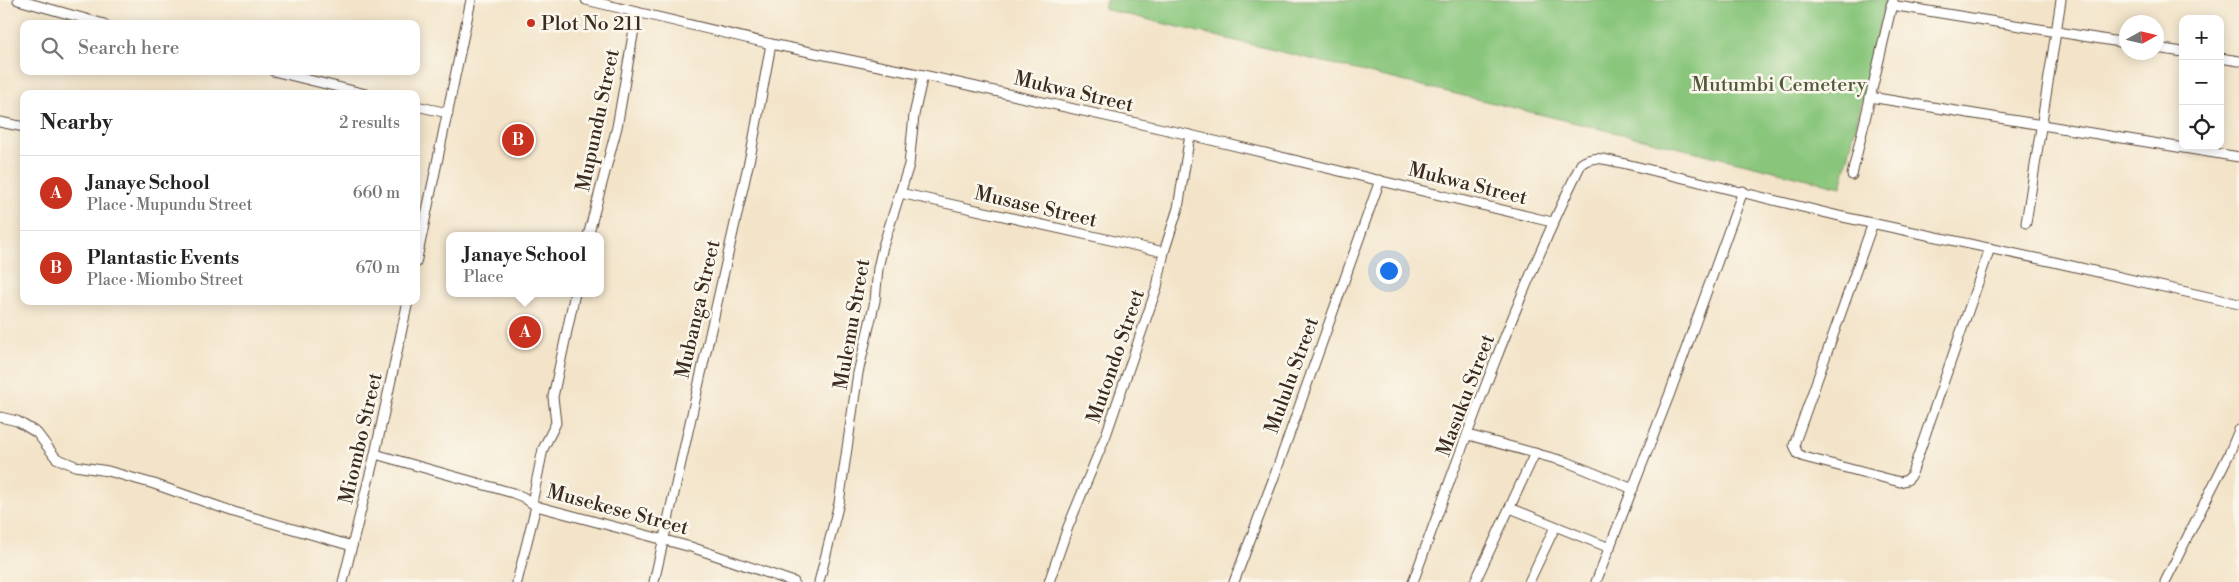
<!DOCTYPE html>
<meta charset="utf-8">
<style>
:root{--surface:#fff;--page:#f2f2f2;--text:#222;--muted:#767676;--line:#e0e0e0;--accent:#c8321e}
body{margin:0;font-family:"Libre Bodoni",serif;background:var(--page);color:var(--text)}
.controls{position:absolute;right:15px;top:15px;display:grid;overflow:hidden;border-radius:10px;box-shadow:0 2px 12px #0003}
.controls button{width:45px;height:45px;display:grid;place-items:center;padding:0;border:0;border-bottom:1px solid var(--line);background:var(--surface);color:var(--text);font:25px sans-serif}
.compass{position:absolute;left:2119px;top:15px;width:45px;height:45px;border-radius:50%;background:var(--surface);box-shadow:0 2px 12px #0003;rotate:82deg}
.you{position:absolute;left:1388px;top:270px;width:18px;height:18px;margin:-12px;border:4px solid #fff;border-radius:50%;background:#1a73e8;box-shadow:0 0 0 8px #1a73e833}
.badge{display:grid;place-items:center;width:32px;height:32px;border-radius:50%;background:var(--accent);color:#fff;font-size:16px;font-weight:700}
.pin{position:absolute;translate:-50% -50%;border:2px solid #fff;box-shadow:0 1px 5px #0006}
.popup{position:absolute;left:446px;top:232px;width:158px;height:65px;box-sizing:border-box;display:grid;place-content:center;border-radius:10px;background:var(--surface);filter:drop-shadow(0 1px 4px #0005);font-size:16px;white-space:nowrap;color:var(--muted)}
.popup b{font-size:19px;color:var(--text)}
.popup::after{content:'';position:absolute;left:50%;top:100%;margin-left:-10px;border:10px solid transparent;border-top-color:var(--surface)}
.list{margin:0;padding:0;list-style:none}
h2{display:flex;justify-content:space-between;align-items:center;height:65px;margin:0;padding:0 20px;font-size:21px}
h2 small{font-size:16px;font-weight:400;color:var(--muted)}
.list li{display:grid;grid-template-columns:32px 1fr auto;gap:15px;align-items:center;box-sizing:border-box;height:75px;padding:0 20px;border-top:1px solid var(--line)}
.list b{display:block;font-size:19px;white-space:nowrap}
.list p{margin:0;font-size:16px;white-space:nowrap;color:var(--muted)}
.list em{font-size:16px;font-style:normal;color:var(--muted)}
.icon{flex:none;width:28px;height:28px;fill:none;stroke:currentColor;stroke-width:2;stroke-linecap:round;stroke-linejoin:round}
.map{position:relative;flex:none;width:2239px;height:582px;overflow:hidden}
.search{position:absolute;background:var(--surface);box-shadow:0 2px 12px #0003;left:20px;top:20px;width:400px;height:55px;display:flex;align-items:center;gap:12px;box-sizing:border-box;padding:0 18px;border-radius:10px;color:var(--muted);font-size:19px}
.panel{position:absolute;background:var(--surface);box-shadow:0 2px 12px #0003;left:20px;top:90px;width:400px;height:215px;border-radius:10px}
.map>svg:first-child{display:block}
.green{fill:#89c67c;stroke:#62784d}
.lines{fill:none;stroke-linecap:round;stroke-linejoin:round}
.minor-casing{stroke:#574638;stroke-width:11}
.minor{stroke:#fff;stroke-width:9}
.poi-dot{fill:#c8321e;stroke:#fbf7ec;stroke-width:2}
.labels{text-anchor:middle;stroke-width:5;stroke-linejoin:round;paint-order:stroke}
.poi-label{font-size:20px;fill:#3b2a1e;stroke:#fbf7ec;text-anchor:start}
.park-label{font-size:20px;fill:#52593a;stroke:#fbf7ec}
.street-label{font-size:20px;fill:#3b2a1e;stroke:#fbf7ec}
</style>
<div class="map">
<svg width="2239" height="582" viewBox="0 0 2239 582">
<rect width="100%" height="100%" fill="#fbf7ec"/>
<filter id="ink" filterUnits="userSpaceOnUse"><feTurbulence type="fractalNoise" baseFrequency=".02" numOctaves="2"/><feDisplacementMap in="SourceGraphic" scale="10" xChannelSelector="R" yChannelSelector="G"/><feConvolveMatrix kernelMatrix="1 2 1 2 8 2 1 2 1" color-interpolation-filters="sRGB"/></filter>
<filter id="wash" filterUnits="userSpaceOnUse"><feTurbulence type="fractalNoise" baseFrequency=".0096" numOctaves="4" result="noise"/><feDisplacementMap in="SourceGraphic" scale="20" xChannelSelector="R" yChannelSelector="G"/><feGaussianBlur stdDeviation="1.12" result="paint"/><feColorMatrix in="noise" values="0 0 0 0 0 0 0 0 0 0 0 0 0 0 0 0 0 1.4 0 .05"/><feComposite in="paint" operator="in"/></filter>
<g filter="url(#wash)">
<rect width="100%" height="100%" fill="#f3e4c9"/>
<path class="green" d="M 1106,0 L 1886,0 L 1841,187 L 1104,9 Z"/>
</g>
<g filter="url(#ink)">
<g class="lines">
<defs>
<g id="minor">
<path d="M 18,0 L 104,24"/>
<path d="M 586,0 L 771,44 L 923,75 L 1190,135 L 1552,222"/>
<path d="M 1891,5 L 2126,43"/>
<path d="M 2156,48 L 2183,52"/>
<path d="M 2220,58 L 2239,61"/>
<path d="M 273,71 L 366,94"/>
<path d="M 1870,97 L 2239,157"/>
<path d="M 416,106 L 448,113"/>
<path d="M 0,122 L 24,127"/>
<path d="M 1852,175 L 1893,0"/>
<path d="M 900,193 L 1164,252"/>
<path d="M 1873,223 L 1794,445 L 1798,454 L 1804,457 L 1900,482 L 1907,480 L 1911,476 L 1990,248"/>
<path d="M 2026,223 L 2061,0"/>
<path d="M 588,236 L 617,127 L 637,12"/>
<path d="M 416,263 L 471,0"/>
<path d="M 0,417 L 17,421 L 37,433 L 56,458 L 75,466 L 108,471 L 154,484 L 234,512 L 352,546"/>
<path d="M 1468,435 L 1567,462 L 1633,489"/>
<path d="M 375,454 L 513,493 L 523,497 L 536,506 L 691,547 L 794,582"/>
<path d="M 532,503 L 543,449 L 556,423 L 553,397 L 575,293"/>
<path d="M 1510,508 L 1610,548"/>
<path d="M 343,582 L 375,454 L 408,301"/>
<path d="M 517,582 L 536,506"/>
<path d="M 654,582 L 752,148 L 771,44"/>
<path d="M 819,582 L 839,503 L 858,373 L 875,301 L 878,268 L 883,246 L 909,165 L 914,115 L 923,75"/>
<path d="M 1049,582 L 1068,527 L 1106,435 L 1157,287 L 1164,252 L 1178,208 L 1190,135"/>
<path d="M 1234,582 L 1273,480 L 1380,180"/>
<path d="M 1413,582 C 1464,441 1515,299 1581,164 C 1593,154 1607,160 1622,163 L 1843,217 L 2054,262 L 2239,304"/>
<path d="M 1475,582 L 1535,453"/>
<path d="M 1529,582 L 1555,527"/>
<path d="M 1596,582 L 1670,393 L 1743,191"/>
<path d="M 2165,582 L 2229,454 L 2239,430"/>
</g>
</defs>
<use href="#minor" class="minor-casing"/>
<use href="#minor" class="minor"/>
</g>
</g>
<circle class="poi-dot" cx="531" cy="23" r="5"/>
<g class="labels">
<g class="poi-label">
<text x="541" y="30">Plot No 211</text>
</g>
<g class="park-label">
<text x="1779" y="91">Mutumbi Cemetery</text>
</g>
<g class="street-label">
<text transform="translate(1074 91) rotate(13)" y="7">Mukwa Street</text>
<text transform="translate(597 120) rotate(-78)" y="7">Mupundu Street</text>
<text transform="translate(1468 183) rotate(14)" y="7">Mukwa Street</text>
<text transform="translate(1036 206) rotate(13)" y="7">Musase Street</text>
<text transform="translate(697 309) rotate(-77)" y="7">Mubanga Street</text>
<text transform="translate(851 324) rotate(-80)" y="7">Mulemu Street</text>
<text transform="translate(1115 356) rotate(-71)" y="7">Mutondo Street</text>
<text transform="translate(1291 375) rotate(-70)" y="7">Mululu Street</text>
<text transform="translate(1465 395) rotate(-69)" y="7">Masuku Street</text>
<text transform="translate(360 438) rotate(-77)" y="7">Miombo Street</text>
<text transform="translate(618 509) rotate(15)" y="7">Musekese Street</text>
</g>
</g>
</svg>
<div class="controls">
<button>+</button>
<button>−</button>
<button><svg class="icon" aria-label="locate" viewBox="0 0 24 24"><circle cx="12" cy="12" r="6"/><path d="M12 2v4M12 18v4M2 12h4M18 12h4"/></svg></button>
</div>
<svg class="compass" viewBox="-18 -18 36 36"><path d="M0-13l5 13h-10z" fill="#e53935"/><path d="M0 13l5-13h-10z" fill="#767676"/></svg>
<div class="you"></div>
<div class="pin badge" style="left:525px;top:332px">A</div>
<div class="popup"><b>Janaye School</b>Place</div>
<div class="pin badge" style="left:518px;top:140px">B</div>
<div class="search"><svg class="icon" aria-label="search" viewBox="0 0 24 24"><circle cx="10" cy="10" r="6"/><path d="M15 15l6 6"/></svg>Search here</div>
<section class="panel">
<h2>Nearby<small>2 results</small></h2>
<ul class="list">
<li><span class="badge">A</span><div><b>Janaye School</b><p>Place · Mupundu Street</p></div><em>660 m</em></li>
<li><span class="badge">B</span><div><b>Plantastic Events</b><p>Place · Miombo Street</p></div><em>670 m</em></li>
</ul>
</section>
</div>
